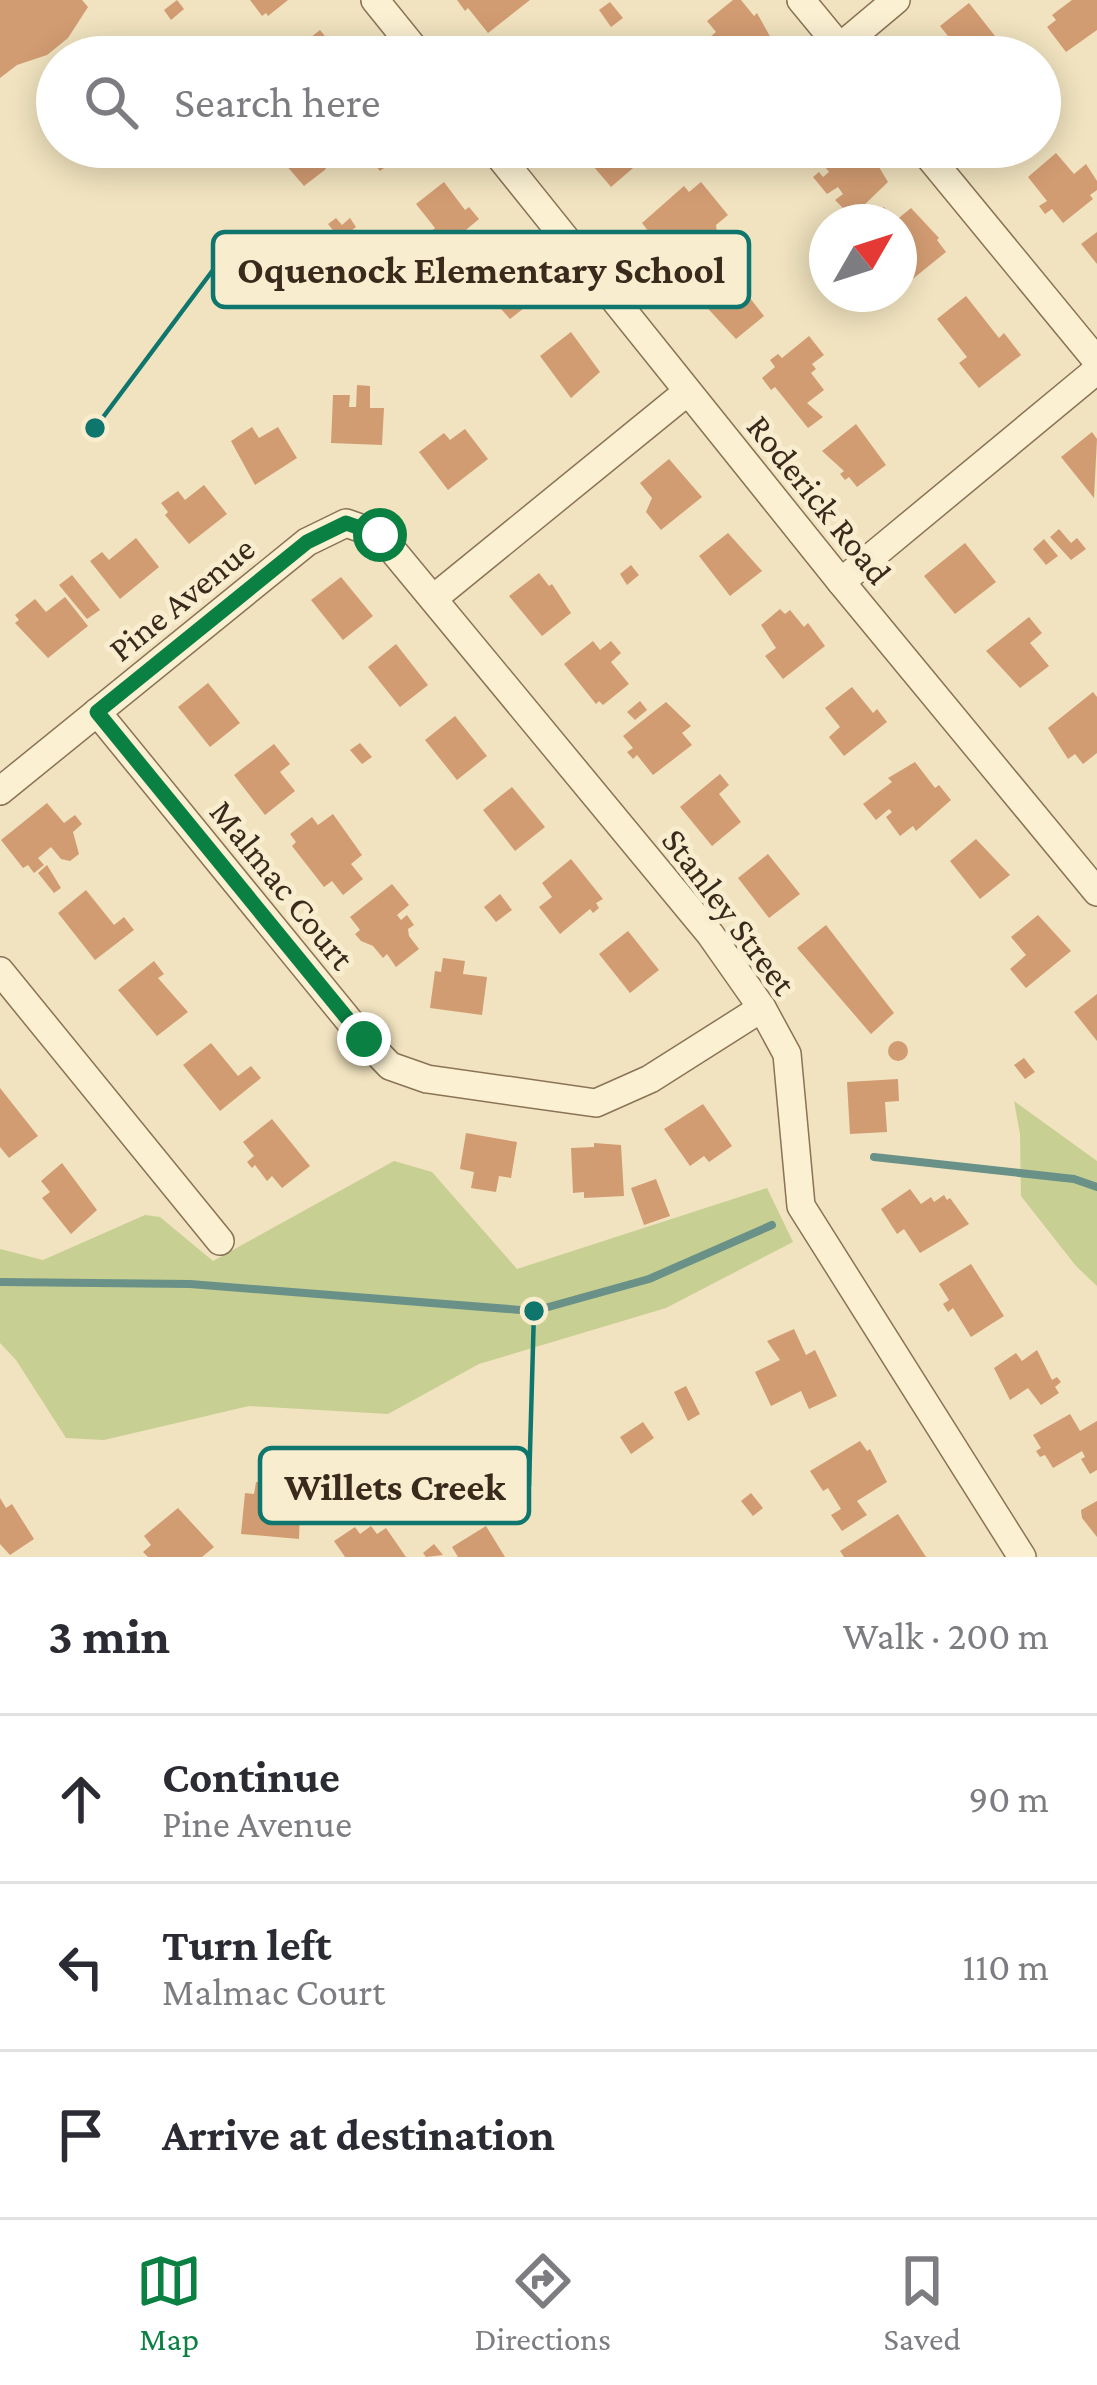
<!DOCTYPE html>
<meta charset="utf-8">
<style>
:root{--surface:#fff;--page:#f7f7f7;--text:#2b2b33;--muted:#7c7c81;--line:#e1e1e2;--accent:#0b8043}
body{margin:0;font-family:"Crimson Pro",serif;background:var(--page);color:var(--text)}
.compass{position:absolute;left:809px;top:204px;width:108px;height:108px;border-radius:50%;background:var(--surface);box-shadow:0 6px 30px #0003;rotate:51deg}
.stop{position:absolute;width:36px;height:36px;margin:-27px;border:9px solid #0b8043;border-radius:50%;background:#fff}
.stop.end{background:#0b8043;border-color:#fff;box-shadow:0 3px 12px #0008}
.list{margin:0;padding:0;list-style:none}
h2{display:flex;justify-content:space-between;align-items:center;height:156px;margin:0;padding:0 48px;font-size:51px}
h2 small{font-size:39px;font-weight:400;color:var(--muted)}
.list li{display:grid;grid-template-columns:78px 1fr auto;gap:36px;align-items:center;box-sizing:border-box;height:168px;padding:0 48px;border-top:3px solid var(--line)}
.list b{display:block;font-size:45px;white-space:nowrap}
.list p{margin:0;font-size:39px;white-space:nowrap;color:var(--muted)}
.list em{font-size:39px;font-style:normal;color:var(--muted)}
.icon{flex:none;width:66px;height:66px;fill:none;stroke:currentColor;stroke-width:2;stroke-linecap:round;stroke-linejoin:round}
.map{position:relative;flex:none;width:1097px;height:1557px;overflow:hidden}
.search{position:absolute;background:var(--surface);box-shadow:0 6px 30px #0003;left:36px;right:36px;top:36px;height:132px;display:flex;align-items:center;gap:30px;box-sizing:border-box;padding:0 42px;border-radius:66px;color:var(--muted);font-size:45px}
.sheet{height:660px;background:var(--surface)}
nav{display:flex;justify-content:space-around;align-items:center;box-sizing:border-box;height:168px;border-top:3px solid var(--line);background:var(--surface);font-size:33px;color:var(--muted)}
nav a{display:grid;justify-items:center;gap:6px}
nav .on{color:var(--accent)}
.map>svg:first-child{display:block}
.green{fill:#c7cf92}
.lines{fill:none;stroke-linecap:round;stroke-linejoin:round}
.stream{stroke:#699188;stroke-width:8}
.building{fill:#d29c72}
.minor-casing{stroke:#8a7356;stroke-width:30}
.minor{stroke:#fbf0d2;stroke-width:27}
.route{stroke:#0b8043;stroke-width:15}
.labels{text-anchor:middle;stroke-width:10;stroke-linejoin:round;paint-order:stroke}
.street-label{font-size:36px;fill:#392a1c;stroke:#f8edcf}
.leader{fill:none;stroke:#0f766e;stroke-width:4.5}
.callout-dot{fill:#0f766e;stroke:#f8edcf;stroke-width:4.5}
.callout{fill:#f8edcf;stroke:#0f766e;stroke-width:4.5}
.callout-label{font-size:39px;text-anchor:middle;font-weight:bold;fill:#392a1c}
</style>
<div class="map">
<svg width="1097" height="1557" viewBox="0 0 1097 1557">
<rect width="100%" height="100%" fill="#f1e3bf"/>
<g class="green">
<path d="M 1014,1101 L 1097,1161 L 1097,1286 L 1076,1266 L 1021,1196 L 1020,1134 Z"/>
<path d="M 394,1161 L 432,1172 L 517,1269 L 767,1188 L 793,1242 L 666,1308 L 479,1364 L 388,1414 L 249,1406 L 104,1440 L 66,1438 L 16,1360 L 0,1343 L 0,1249 L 43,1260 L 145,1215 L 160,1217 L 213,1261 Z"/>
</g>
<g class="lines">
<g class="stream">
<path d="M 874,1157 L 1074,1179 L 1097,1187"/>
<path d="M 0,1282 L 190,1284 L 534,1311 L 649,1279 L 772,1225"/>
</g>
</g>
<g class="building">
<path d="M 0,0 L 82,0 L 88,7 L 68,38 L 47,55 L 17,65 L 0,78 Z"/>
<path d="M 177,0 L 184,9 L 171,20 L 164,10 Z"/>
<path d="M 250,0 L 288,0 L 268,16 L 266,13 L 262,16 Z"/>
<path d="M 457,0 L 530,0 L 488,33 L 468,8 L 465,11 Z"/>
<path d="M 733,0 L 741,0 L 754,16 L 757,13 L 772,40 L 751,57 L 738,57 L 734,52 L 728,57 L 715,57 L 708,49 L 714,43 L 710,37 L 716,32 L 707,21 Z"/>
<path d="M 1072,0 L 1097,0 L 1097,30 L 1066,52 L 1047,27 L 1056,20 L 1052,15 Z"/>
<path d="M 610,2 L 623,18 L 611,27 L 599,10 Z"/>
<path d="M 969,3 L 1006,50 L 997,57 L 932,57 L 952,41 L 940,26 Z"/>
<path d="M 320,30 L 342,57 L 295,57 L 292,52 Z"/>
<path d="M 561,36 L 577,57 L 535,57 Z"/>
<path d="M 308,147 L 326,169 L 304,186 L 285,164 Z"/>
<path d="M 359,147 L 411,147 L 380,171 L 372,161 L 365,167 L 353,152 Z"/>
<path d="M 577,147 L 627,147 L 640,162 L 611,187 Z"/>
<path d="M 844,147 L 860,147 L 870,159 L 873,157 L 888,182 L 862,207 L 848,213 L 835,200 L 843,194 L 838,187 L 827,194 L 813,177 L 819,172 L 823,177 L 829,172 L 823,164 Z"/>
<path d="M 1056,153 L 1074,174 L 1086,164 L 1097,181 L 1097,190 L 1090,195 L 1093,199 L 1063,223 L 1052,209 L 1045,214 L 1039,206 L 1047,201 L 1028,177 Z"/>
<path d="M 444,182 L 465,210 L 469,207 L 479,219 L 437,254 L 436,243 L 428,234 L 435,228 L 416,204 Z"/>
<path d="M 701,182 L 728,215 L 716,225 L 717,233 L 710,238 L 706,233 L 691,246 L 693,249 L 682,254 L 681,260 L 678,257 L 674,260 L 666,251 L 658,257 L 645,242 L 652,236 L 642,223 L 684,186 L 689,192 Z"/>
<path d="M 884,207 L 892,217 L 887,222 L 865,222 Z"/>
<path d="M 911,208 L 939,238 L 937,240 L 946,252 L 904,286 L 899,279 L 899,222 L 894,222 Z"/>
<path d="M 336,218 L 342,225 L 350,218 L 356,227 L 340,239 L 328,224 Z"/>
<path d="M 1097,232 L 1097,264 L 1081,244 Z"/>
<path d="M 504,260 L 525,285 L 530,281 L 541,295 L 510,319 L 477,282 Z"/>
<path d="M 732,275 L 764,316 L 736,339 L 700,300 Z"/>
<path d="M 966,296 L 999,338 L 1004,333 L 1021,355 L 979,388 L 959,363 L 967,357 L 937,319 Z"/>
<path d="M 571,332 L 600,372 L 571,398 L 540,356 Z"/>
<path d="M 809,336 L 824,355 L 812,364 L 816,369 L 811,373 L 824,390 L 807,403 L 823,417 L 808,428 L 775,387 L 771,390 L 762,378 L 775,367 L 770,360 L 778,354 L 782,358 Z"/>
<path d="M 357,385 L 370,386 L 370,408 L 384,408 L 382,445 L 331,443 L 333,395 L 350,395 L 349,407 L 356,407 Z"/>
<path d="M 856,424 L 886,465 L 857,487 L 849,477 L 845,480 L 840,474 L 844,471 L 822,451 Z"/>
<path d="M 252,427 L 259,438 L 278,427 L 297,458 L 255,485 L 231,441 Z"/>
<path d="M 465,429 L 488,459 L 448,490 L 419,452 L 444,433 L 450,440 Z"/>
<path d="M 1092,432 L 1097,439 L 1094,498 L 1061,457 Z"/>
<path d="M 669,459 L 702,497 L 661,530 L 646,512 L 652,498 L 640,483 Z"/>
<path d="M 204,485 L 227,514 L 189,544 L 165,515 L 168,512 L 161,503 L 178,491 L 185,500 Z"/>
<path d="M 1059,529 L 1071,543 L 1077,538 L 1086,549 L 1071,560 L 1050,537 Z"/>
<path d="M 728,533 L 762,571 L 730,596 L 699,556 Z"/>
<path d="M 136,538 L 159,567 L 120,599 L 90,561 L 102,552 L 109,560 Z"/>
<path d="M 1044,539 L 1058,556 L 1046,565 L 1033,549 Z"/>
<path d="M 965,543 L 996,582 L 955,614 L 924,576 Z"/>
<path d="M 631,565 L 639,575 L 627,585 L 620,574 Z"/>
<path d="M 539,573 L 549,586 L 552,584 L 571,613 L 542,636 L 509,596 Z"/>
<path d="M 72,575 L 100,610 L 87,619 L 59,585 Z"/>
<path d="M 341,577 L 373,616 L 343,640 L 311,600 Z"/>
<path d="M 65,597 L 88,626 L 48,658 L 15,623 L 19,620 L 15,615 L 35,599 L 46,612 Z"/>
<path d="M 780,609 L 785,614 L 790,610 L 804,627 L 808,623 L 825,646 L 783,679 L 765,656 L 776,648 L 761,625 Z"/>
<path d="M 1029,617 L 1042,633 L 1030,643 L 1049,666 L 1020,688 L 986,651 Z"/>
<path d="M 593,641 L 600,650 L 611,641 L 621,653 L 611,662 L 629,684 L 603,705 L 599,701 L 596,704 L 564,664 Z"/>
<path d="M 396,644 L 428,685 L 400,707 L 368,667 Z"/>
<path d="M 208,683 L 240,723 L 210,747 L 178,707 Z"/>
<path d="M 852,687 L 873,713 L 877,709 L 887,722 L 844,756 L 829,737 L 840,727 L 825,708 Z"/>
<path d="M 1093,692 L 1097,697 L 1097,753 L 1083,764 L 1075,754 L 1068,759 L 1048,728 Z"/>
<path d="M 640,701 L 647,710 L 635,720 L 627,712 Z"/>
<path d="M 666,702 L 691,726 L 682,733 L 692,745 L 653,775 L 637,755 L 633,759 L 627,752 L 633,748 L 623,736 Z"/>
<path d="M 455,716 L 487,756 L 457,780 L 425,740 Z"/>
<path d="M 360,743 L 372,757 L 362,764 L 350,750 Z"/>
<path d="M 274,744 L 290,764 L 280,772 L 295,791 L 265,815 L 234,775 Z"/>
<path d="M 915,762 L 935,788 L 939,785 L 951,800 L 916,831 L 913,826 L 900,836 L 886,817 L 892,812 L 889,809 L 876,820 L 863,804 L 892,782 L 888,778 Z"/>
<path d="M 720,774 L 729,785 L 719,794 L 741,822 L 712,846 L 680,807 Z"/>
<path d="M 512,787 L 545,827 L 515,851 L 483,810 Z"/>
<path d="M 47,803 L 64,823 L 75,815 L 82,824 L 73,832 L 79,854 L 70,861 L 61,859 L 51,847 L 38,858 L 44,865 L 34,873 L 28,865 L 23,868 L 1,840 Z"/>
<path d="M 333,814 L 362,855 L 351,864 L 363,879 L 343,895 L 332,881 L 324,887 L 292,846 L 296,842 L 290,834 L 312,817 L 318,825 Z"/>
<path d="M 976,839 L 1010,875 L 980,899 L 950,861 Z"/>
<path d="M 768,854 L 800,894 L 769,918 L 738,878 Z"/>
<path d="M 571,859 L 603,899 L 596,903 L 599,908 L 593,913 L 590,909 L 560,934 L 539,907 L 552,897 L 542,883 Z"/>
<path d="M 47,865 L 61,888 L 54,893 L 38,873 Z"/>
<path d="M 392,884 L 409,905 L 397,915 L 401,920 L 407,915 L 414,925 L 408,929 L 409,936 L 419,949 L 396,967 L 387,954 L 383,958 L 373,946 L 361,941 L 355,934 L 360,930 L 350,917 Z"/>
<path d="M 86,890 L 114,925 L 124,917 L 134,930 L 95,960 L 58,913 Z"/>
<path d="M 500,894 L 512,910 L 496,922 L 484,907 Z"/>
<path d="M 1038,915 L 1071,951 L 1026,988 L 1010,969 L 1026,955 L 1011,937 Z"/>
<path d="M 826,925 L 894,1013 L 871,1034 L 797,948 Z"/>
<path d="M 628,931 L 659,970 L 630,993 L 599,954 Z"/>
<path d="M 443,958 L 465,961 L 463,974 L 487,977 L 482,1015 L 430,1008 L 435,971 L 441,972 Z"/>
<path d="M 154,961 L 164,974 L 158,978 L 188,1012 L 157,1036 L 118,990 Z"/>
<path d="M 1097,994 L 1097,1041 L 1074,1012 Z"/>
<circle cx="898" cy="1051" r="10"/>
<path d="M 211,1043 L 238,1076 L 251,1066 L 261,1078 L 220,1111 L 183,1065 Z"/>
<path d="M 1024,1058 L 1035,1072 L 1025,1079 L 1014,1065 Z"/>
<path d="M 898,1079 L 899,1101 L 885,1102 L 887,1132 L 850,1134 L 847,1082 Z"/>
<path d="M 0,1088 L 38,1136 L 9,1158 L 0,1147 Z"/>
<path d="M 703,1104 L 732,1146 L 709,1162 L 704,1156 L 690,1166 L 664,1129 Z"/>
<path d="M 272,1119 L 310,1166 L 282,1188 L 272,1176 L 267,1181 L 255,1165 L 252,1168 L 247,1162 L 254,1156 L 243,1142 Z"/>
<path d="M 466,1133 L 517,1142 L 511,1178 L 499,1176 L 496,1192 L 471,1188 L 474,1172 L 460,1169 Z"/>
<path d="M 594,1143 L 621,1145 L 624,1196 L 584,1198 L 584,1192 L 573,1193 L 571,1148 L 594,1147 Z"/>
<path d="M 62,1163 L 97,1210 L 71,1234 L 42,1198 L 50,1192 L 41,1181 Z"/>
<path d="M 656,1179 L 670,1216 L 644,1225 L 631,1188 Z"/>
<path d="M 910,1189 L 921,1204 L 931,1197 L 934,1202 L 944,1195 L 947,1200 L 950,1198 L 969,1224 L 920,1253 L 904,1229 L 897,1234 L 881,1209 Z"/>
<path d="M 971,1264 L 1004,1316 L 971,1337 L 953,1308 L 948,1312 L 943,1304 L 949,1300 L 939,1284 Z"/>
<path d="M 794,1329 L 806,1355 L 815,1350 L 837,1396 L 809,1409 L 801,1391 L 771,1406 L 755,1372 L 780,1360 L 767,1341 Z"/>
<path d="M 1037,1350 L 1052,1380 L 1057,1377 L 1061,1382 L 1055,1387 L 1059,1393 L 1041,1405 L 1028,1388 L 1010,1400 L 994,1368 L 1016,1353 L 1022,1361 Z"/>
<path d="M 686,1386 L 700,1414 L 688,1421 L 674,1392 Z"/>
<path d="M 1070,1414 L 1080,1431 L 1097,1421 L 1097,1470 L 1090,1474 L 1081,1459 L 1085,1457 L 1082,1451 L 1053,1468 L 1045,1455 L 1040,1457 L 1036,1451 L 1041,1448 L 1033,1435 Z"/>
<path d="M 643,1422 L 654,1438 L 631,1454 L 620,1437 Z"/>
<path d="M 860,1441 L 867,1451 L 870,1449 L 887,1482 L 857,1501 L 867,1515 L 842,1531 L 831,1515 L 841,1509 L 828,1488 L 823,1491 L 810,1471 Z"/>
<path d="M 256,1482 L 301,1485 L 299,1539 L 241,1534 L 245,1493 L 254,1494 Z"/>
<path d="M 751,1493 L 763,1508 L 753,1516 L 741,1501 Z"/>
<path d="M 0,1498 L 6,1508 L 12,1504 L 34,1539 L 10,1555 L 0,1544 Z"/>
<path d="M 1097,1501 L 1097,1537 L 1082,1518 L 1081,1510 Z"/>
<path d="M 178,1508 L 214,1547 L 202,1557 L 148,1557 L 143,1552 L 151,1545 L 144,1536 Z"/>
<path d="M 898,1514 L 926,1557 L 844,1557 L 840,1551 Z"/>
<path d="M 371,1526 L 377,1534 L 386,1528 L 406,1557 L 345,1557 L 334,1541 L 355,1527 L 360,1534 Z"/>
<path d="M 486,1526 L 505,1557 L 458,1557 L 452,1547 Z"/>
<path d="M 434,1544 L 443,1555 L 426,1557 L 423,1553 Z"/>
</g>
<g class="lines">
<defs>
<g id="minor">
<path d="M 375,0 L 421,57"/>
<path d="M 801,0 L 848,57"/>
<path d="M 840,47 L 896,0"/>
<path d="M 492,147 L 841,582 L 1097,892"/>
<path d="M 921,147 L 1097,361"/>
<path d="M 841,582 L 1097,370"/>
<path d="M 434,598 L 687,392"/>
<path d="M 97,712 L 364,1039 L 390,1066 L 427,1079 L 596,1103 L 650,1079 L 762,1008"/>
<path d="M 0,791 L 307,542 L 346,523 L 380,535 L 710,934 L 762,1008 L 787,1054 L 801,1206 L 1022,1557"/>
<path d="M 0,971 L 220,1241"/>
</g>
</defs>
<use href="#minor" class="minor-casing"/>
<use href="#minor" class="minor"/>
</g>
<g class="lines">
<path class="route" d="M 364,1039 L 97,712 L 307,542 L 346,523 L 380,535"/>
</g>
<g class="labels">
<g class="street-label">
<text transform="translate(820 499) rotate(51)" y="13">Roderick Road</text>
<text transform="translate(181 598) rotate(-39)" y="13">Pine Avenue</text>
<text transform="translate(283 884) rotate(51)" y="13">Malmac Court</text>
<text transform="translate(730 911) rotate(53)" y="13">Stanley Street</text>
</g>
</g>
<path class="leader" d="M95 428L213 270M534 1311L529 1486"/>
<g class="callout-dot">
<circle cx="95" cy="428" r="12"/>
<circle cx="534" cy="1311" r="12"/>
</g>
<g class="callout">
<rect x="213" y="232" width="536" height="75" rx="12"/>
<rect x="260" y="1448" width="269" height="75" rx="12"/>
</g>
<g class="callout-label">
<text x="481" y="283">Oquenock Elementary School</text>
<text x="395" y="1500">Willets Creek</text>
</g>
</svg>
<svg class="compass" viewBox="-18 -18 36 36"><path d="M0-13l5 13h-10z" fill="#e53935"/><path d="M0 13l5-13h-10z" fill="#7c7c81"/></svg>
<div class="stop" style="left:380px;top:535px"></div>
<div class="stop end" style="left:364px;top:1039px"></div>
<div class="search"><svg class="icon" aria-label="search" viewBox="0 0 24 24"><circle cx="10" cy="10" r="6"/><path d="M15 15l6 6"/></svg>Search here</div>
</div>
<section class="sheet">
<h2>3 min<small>Walk · 200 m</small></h2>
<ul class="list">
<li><svg class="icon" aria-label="ahead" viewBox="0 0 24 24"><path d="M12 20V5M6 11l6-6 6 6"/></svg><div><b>Continue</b><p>Pine Avenue</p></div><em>90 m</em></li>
<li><svg class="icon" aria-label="left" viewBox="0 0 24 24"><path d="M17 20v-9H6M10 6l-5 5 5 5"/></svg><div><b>Turn left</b><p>Malmac Court</p></div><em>110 m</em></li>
<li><svg class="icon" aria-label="arrive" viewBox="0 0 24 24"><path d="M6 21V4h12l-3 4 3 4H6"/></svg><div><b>Arrive at destination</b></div></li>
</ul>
</section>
<nav>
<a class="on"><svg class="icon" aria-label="map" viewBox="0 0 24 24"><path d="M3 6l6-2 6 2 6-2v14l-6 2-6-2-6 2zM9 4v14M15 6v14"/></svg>Map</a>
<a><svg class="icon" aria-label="directions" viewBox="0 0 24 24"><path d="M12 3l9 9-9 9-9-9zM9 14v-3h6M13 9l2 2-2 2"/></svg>Directions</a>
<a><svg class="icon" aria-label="saved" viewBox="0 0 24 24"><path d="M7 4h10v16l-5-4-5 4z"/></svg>Saved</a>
</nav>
